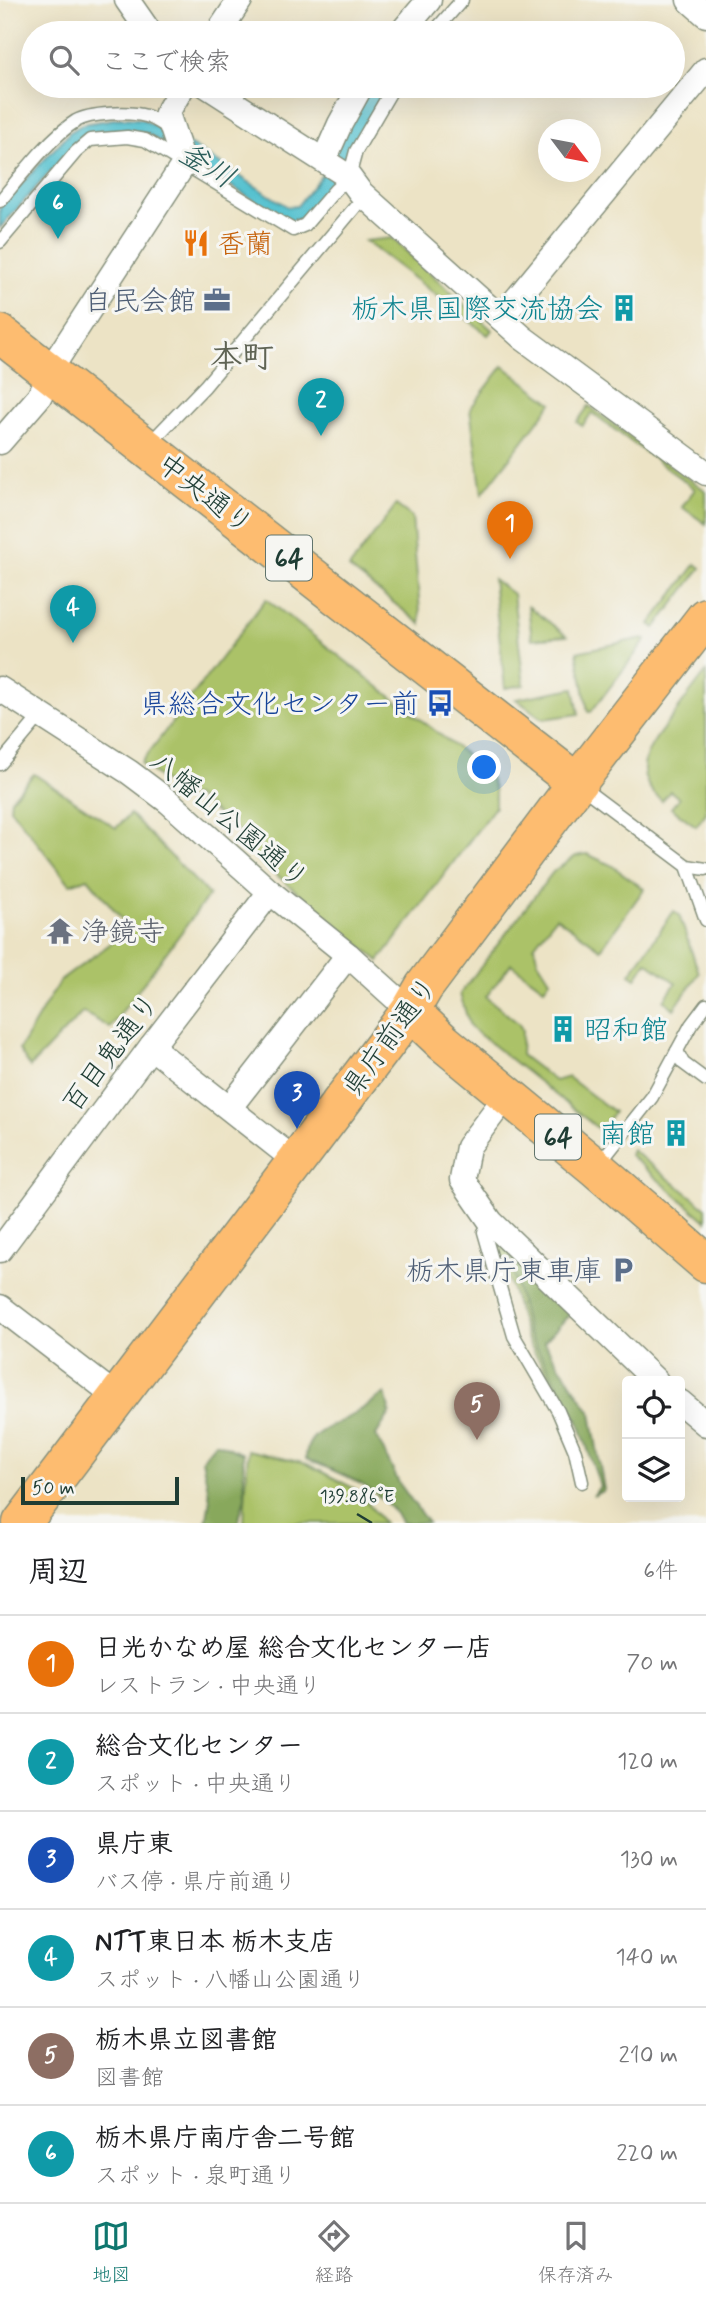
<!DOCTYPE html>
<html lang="ja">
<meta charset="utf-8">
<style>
:root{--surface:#fff;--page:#f6f6f6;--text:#202124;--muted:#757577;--line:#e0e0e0;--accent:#0f766e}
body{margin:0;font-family:Mynerve,"Klee One",sans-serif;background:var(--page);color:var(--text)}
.controls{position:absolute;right:21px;bottom:21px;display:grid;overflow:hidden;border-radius:7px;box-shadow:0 7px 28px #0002}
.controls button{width:63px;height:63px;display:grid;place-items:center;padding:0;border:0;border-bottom:2px solid var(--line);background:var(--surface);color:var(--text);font:35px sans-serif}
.compass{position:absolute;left:538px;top:119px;width:63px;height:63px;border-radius:50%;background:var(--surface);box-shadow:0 7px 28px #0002;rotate:122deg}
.scale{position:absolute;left:21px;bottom:18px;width:158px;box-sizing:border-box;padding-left:7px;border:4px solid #1f3d34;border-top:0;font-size:19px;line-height:24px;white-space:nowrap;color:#1f3d34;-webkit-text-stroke:5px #f6f6f2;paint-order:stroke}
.you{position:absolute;left:485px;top:768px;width:24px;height:24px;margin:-18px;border:5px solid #fff;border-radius:50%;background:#1a73e8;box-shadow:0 0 0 10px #1a73e833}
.badge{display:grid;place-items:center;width:46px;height:46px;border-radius:50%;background:var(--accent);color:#fff;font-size:23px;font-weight:700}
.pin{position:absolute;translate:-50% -58px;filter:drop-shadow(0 2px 4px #0008)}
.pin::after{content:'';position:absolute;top:37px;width:24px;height:21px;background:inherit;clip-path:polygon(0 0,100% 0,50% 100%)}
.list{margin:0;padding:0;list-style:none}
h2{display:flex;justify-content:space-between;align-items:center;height:91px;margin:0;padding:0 28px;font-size:30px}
h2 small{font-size:23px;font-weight:400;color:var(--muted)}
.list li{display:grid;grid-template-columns:46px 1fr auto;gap:21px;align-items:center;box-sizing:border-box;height:98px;padding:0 28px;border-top:2px solid var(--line)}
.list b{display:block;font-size:26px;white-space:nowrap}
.list p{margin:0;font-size:23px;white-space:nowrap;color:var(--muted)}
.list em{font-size:23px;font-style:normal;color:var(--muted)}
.icon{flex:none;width:38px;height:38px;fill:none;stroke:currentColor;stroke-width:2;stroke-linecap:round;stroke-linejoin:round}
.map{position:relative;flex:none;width:706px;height:1523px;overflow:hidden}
.search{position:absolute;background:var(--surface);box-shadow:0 7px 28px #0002;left:21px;right:21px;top:21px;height:77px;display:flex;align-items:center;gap:18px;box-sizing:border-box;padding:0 24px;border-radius:38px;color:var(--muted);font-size:26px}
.sheet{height:679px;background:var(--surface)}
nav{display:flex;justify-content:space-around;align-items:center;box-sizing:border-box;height:98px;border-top:2px solid var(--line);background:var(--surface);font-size:19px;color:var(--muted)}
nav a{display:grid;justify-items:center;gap:4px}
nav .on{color:var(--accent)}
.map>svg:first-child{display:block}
.green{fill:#abc267;stroke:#65804e;stroke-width:2}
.forest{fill:#88a85c;stroke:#547248;stroke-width:2}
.water{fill:#55c1cf;stroke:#3a7f82;stroke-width:2}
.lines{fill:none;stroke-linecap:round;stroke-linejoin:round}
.service-casing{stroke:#86907c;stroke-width:15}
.minor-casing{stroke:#86907c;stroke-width:27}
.primary-casing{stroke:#86907c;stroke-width:41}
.service{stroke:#fff;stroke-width:12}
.minor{stroke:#fff;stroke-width:24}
.primary{stroke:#fdbc70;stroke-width:38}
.ticks{fill:none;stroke:#1f3d34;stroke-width:2.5}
.labels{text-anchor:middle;stroke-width:6;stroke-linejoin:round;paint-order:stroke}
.shield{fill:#f6f6f2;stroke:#60746d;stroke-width:2}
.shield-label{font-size:26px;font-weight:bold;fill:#1f3d34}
.food-label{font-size:28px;fill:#c56008;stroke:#f6f6f2;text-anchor:start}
.service-label{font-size:28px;fill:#4e5e75;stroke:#f6f6f2;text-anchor:end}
.culture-label{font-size:28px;fill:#0d838f;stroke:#f6f6f2;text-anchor:end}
.street-label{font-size:28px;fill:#1f3d34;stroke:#f6f6f2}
.transit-label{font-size:28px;fill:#164399;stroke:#f6f6f2;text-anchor:end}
.worship-label{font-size:28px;fill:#5b616d;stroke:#f6f6f2;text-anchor:start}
.water-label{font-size:30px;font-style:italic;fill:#2c5e5b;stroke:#f6f6f2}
.quarter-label{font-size:32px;font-weight:bold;fill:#5f6455;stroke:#f6f6f2}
.ticks-label{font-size:18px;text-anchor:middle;fill:#1f3d34;stroke:#f6f6f2;stroke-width:6;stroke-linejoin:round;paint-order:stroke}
</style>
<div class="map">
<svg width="706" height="1523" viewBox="0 0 706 1523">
<rect width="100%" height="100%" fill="#f6f6f2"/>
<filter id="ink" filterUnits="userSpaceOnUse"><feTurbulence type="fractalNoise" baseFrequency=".0143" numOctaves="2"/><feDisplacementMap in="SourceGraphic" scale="14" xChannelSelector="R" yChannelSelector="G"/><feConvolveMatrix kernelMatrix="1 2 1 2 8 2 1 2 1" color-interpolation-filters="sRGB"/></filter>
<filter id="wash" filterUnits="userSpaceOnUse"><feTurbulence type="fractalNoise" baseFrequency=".00686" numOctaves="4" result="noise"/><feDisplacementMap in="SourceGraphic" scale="28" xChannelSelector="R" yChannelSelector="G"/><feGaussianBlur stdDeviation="1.57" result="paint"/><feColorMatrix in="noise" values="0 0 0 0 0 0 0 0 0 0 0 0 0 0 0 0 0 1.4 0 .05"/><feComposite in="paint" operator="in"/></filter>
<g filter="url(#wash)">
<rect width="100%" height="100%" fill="#ece3c5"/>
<g class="green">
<path d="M 392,238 L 492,330 L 488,335 L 365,241 Z"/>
<path d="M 503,366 L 552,403 L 482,494 L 470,409 Z"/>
<path d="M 589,406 L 706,491 L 706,524 L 682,507 L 695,489 L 592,413 L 582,426 L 577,422 Z"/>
<path d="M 396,505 L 412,517 L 421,624 L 349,568 Z"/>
<path d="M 696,564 L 701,568 L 655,628 L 650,624 Z"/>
<path d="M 493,579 L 513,594 L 524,685 L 505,688 Z"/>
<path d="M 266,599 L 488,772 L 495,791 L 495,807 L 379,961 L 246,849 L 243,835 L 195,796 L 183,796 L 141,763 Z"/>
<path d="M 528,606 L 567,636 L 532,639 Z"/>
<path d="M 643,638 L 646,640 L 591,712 L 588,712 L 577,652 Z"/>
<path d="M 706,672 L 706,813 L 696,826 L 671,808 L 679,798 L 670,791 L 662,801 C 626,772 651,744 673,716 C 684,701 695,686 706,672 Z"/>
<path d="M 574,688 L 579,714 L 543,719 L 516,699 Z"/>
<path d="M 34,774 L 116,828 L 130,814 L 209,895 L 110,1028 L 83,1012 L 30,1067 L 19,1050 L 59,982 L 130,929 L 88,878 L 70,884 L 10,808 L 11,799 Z"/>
<path d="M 587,854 L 611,865 L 644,889 L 601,949 L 556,917 L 534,946 L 538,961 L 550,980 L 544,988 L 511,964 L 486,997 L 519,1024 L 522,1030 L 521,1055 L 555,1081 L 568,1077 L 614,1112 L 600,1130 L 470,1027 L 460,994 L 553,872 L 576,856 Z"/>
<path d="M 674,911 L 679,915 L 699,973 L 674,1009 L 664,1000 L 676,983 L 647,962 L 636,978 L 630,974 Z"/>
<path d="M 632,1150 L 706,1208 L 706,1221 L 633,1158 L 630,1155 Z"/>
<path d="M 497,1241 L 511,1255 L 528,1333 L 578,1420 L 573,1419 L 527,1339 Z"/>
<path d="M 248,1450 L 307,1464 L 357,1490 L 384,1523 L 244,1523 Z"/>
</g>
<g class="forest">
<path d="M 511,1255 L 571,1313 L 544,1342 L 591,1413 L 604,1490 L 593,1496 L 600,1486 L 578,1420 L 528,1333 L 510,1262 Z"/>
<path d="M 385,1393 L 390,1413 L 376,1435 L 399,1483 L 428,1523 L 402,1523 C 382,1488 342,1474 306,1459 C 305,1433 329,1428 347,1418 C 361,1411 373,1401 385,1393 Z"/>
<path d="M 216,1442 L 243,1454 L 245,1497 L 238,1523 L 206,1523 L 210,1499 L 202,1459 Z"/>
</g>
<path class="water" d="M 369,86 L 387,86 L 359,135 L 338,176 L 301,219 L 292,221 L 282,218 L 148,134 C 122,128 96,127 75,144 L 0,228 L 0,207 L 70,132 L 83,124 L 120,118 L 142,119 L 194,147 L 288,207 L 297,206 L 324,172 Z"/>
</g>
<g filter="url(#ink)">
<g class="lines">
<defs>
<g id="service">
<path d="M 433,33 L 462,0"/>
<path d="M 0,201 C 20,177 50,137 76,121 C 90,113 130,111 146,116 C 154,118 163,125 170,129"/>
<path d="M 0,242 L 76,152 L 90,140 L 127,137 L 145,140 L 293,230 L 305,225 L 335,190 L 349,177 L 356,151 L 394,86"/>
<path d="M 149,444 L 205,386 L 356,206"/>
<path d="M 0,764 L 41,715"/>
<path d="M 579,785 L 687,866 L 706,920"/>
<path d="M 687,866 L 706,869"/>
<path d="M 677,1051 L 683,1063 L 706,1080"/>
<path d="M 599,1164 L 652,1097 L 691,1025 L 706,1005"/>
<path d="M 491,1222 L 484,1232 L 514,1336 L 558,1411 L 575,1451 L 582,1482"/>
</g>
<g id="minor">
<path d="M 127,0 L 150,33"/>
<path d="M 689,0 L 706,15"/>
<path d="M 218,33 L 240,0"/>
<path d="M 401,33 L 429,0"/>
<path d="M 207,86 L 349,177 L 360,192 L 523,338 L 706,473"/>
<path d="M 324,160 L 340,124 L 361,86"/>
<path d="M 501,318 L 706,70"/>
<path d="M 0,442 L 39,397 L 59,356 L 184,164 L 167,113 L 183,86"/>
<path d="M 0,689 L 129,772 L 169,802 L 270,892 L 348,955 L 410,1011"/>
<path d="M 151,1047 L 297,1162"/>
<path d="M 507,1095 L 468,1147 L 462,1180 L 491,1222 L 656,1381"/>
<path d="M 230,1107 L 348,955"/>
<path d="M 0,1250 L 151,1047 L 270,892"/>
<path d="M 0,1307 L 117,1397"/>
<path d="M 680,1402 L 706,1424"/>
</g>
<g id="primary">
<path d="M 0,334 L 577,783"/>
<path d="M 410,1011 L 444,1043 L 596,1168 L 706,1263"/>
<path d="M 22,1523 L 383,1047 L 410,1011 L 424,987 L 577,783 L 706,617"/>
</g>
</defs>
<use href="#service" class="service-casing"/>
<use href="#minor" class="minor-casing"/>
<use href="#primary" class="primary-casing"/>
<use href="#service" class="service"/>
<use href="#minor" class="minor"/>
<use href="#primary" class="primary"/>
</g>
</g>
<path class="ticks" d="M 357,1514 L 372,1523"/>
<defs>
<symbol id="restaurant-bare" viewBox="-9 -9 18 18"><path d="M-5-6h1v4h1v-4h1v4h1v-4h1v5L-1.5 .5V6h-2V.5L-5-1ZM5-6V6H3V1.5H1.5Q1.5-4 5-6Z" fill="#e8710a" stroke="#f6f6f2" stroke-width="2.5" paint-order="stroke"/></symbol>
<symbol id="office-bare" viewBox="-9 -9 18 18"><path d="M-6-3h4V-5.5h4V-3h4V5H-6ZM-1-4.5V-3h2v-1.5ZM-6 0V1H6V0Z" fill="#5c6f8a" stroke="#f6f6f2" stroke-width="2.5" paint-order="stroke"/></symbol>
<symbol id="building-bare" viewBox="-9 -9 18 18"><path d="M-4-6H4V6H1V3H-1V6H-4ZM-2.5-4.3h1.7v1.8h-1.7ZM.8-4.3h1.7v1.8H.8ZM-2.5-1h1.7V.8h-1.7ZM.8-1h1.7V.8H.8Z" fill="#0f9aa8" stroke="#f6f6f2" stroke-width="2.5" paint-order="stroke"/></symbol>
<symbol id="bus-bare" viewBox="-9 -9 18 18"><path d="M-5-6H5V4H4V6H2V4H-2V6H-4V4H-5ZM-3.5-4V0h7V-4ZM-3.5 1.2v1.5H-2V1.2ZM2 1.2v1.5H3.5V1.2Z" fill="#1a4fb4" stroke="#f6f6f2" stroke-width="2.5" paint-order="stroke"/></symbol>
<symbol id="temple-bare" viewBox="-9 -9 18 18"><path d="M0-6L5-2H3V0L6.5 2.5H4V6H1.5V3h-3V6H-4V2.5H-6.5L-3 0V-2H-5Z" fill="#6b7280" stroke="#f6f6f2" stroke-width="2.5" paint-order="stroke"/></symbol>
<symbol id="parking-bare" viewBox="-9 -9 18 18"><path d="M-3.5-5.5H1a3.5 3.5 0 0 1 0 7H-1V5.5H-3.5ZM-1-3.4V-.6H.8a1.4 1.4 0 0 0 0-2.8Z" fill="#5c6f8a" stroke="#f6f6f2" stroke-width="2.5" paint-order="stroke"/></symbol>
</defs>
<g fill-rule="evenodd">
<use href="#restaurant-bare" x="177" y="224" width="38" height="38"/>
<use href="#office-bare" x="198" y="281" width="38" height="38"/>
<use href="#building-bare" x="605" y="289" width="38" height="38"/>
<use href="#bus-bare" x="421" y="684" width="38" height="38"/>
<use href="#temple-bare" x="41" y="912" width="38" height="38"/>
<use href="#building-bare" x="544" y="1010" width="38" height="38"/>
<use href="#building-bare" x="657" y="1114" width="38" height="38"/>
<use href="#parking-bare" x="604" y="1251" width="38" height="38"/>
</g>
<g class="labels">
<g class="shield">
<rect x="266" y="535.5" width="46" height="45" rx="5"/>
<rect x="535" y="1114.5" width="46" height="45" rx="5"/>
</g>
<g class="shield-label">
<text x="289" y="567">64</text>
<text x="558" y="1146">64</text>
</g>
<g class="food-label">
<text x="217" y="253">香蘭</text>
</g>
<g class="service-label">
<text x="196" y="310">自民会館</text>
<text x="602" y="1280">栃木県庁東車庫</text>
</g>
<g class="culture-label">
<text x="603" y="318">栃木県国際交流協会</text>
<text x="584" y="1039" text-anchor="start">昭和館</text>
<text x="655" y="1143">南館</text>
</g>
<g class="street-label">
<text transform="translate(206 493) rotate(38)" y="10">中央通り</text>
<text transform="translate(230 819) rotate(40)" y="10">八幡山公園通り</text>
<text transform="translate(389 1036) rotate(-54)" y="10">県庁前通り</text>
<text transform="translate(110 1052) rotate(-53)" y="10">百目鬼通り</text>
</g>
<g class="transit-label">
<text x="419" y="713">県総合文化センター前</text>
</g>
<g class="worship-label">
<text x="81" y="941">浄鏡寺</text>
</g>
<g class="water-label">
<text transform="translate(207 165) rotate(31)" y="10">釜川</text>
</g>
<g class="quarter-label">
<text x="242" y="367">本町</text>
</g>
</g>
<g class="ticks-label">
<text x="357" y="1502">139.886°E</text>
</g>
</svg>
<div class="controls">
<button><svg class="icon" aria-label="locate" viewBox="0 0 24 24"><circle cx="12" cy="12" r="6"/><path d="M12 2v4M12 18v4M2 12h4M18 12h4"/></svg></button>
<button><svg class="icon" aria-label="layers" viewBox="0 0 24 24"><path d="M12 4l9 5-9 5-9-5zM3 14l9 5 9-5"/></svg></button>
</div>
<svg class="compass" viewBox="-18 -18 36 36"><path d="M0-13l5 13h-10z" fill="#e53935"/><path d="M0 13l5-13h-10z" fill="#757577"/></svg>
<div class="scale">50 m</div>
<div class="you"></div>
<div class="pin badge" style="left:510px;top:559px;background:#e8710a">1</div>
<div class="pin badge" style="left:321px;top:436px;background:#0f9aa8">2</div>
<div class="pin badge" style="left:297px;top:1129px;background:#1a4fb4">3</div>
<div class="pin badge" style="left:73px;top:643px;background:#0f9aa8">4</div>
<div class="pin badge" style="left:477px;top:1440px;background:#8d6e63">5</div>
<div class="pin badge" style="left:58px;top:239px;background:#0f9aa8">6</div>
<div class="search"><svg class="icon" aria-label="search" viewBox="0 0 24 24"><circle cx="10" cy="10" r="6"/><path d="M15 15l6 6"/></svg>ここで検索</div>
</div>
<section class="sheet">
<h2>周辺<small>6件</small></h2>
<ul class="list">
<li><span class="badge" style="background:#e8710a">1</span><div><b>日光かなめ屋 総合文化センター店</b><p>レストラン · 中央通り</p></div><em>70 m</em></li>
<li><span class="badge" style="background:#0f9aa8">2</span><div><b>総合文化センター</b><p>スポット · 中央通り</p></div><em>120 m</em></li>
<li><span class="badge" style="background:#1a4fb4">3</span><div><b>県庁東</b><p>バス停 · 県庁前通り</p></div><em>130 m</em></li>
<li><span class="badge" style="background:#0f9aa8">4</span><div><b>NTT東日本 栃木支店</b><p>スポット · 八幡山公園通り</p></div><em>140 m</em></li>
<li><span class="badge" style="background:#8d6e63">5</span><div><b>栃木県立図書館</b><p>図書館</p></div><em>210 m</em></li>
<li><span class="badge" style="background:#0f9aa8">6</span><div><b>栃木県庁南庁舎二号館</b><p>スポット · 泉町通り</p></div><em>220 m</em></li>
</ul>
</section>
<nav>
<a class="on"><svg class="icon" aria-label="map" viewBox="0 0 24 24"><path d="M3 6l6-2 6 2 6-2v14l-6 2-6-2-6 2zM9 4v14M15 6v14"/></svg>地図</a>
<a><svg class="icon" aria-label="directions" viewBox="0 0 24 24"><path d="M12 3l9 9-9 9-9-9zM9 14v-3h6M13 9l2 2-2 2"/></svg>経路</a>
<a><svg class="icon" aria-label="saved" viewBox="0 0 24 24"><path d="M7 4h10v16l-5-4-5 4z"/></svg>保存済み</a>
</nav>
